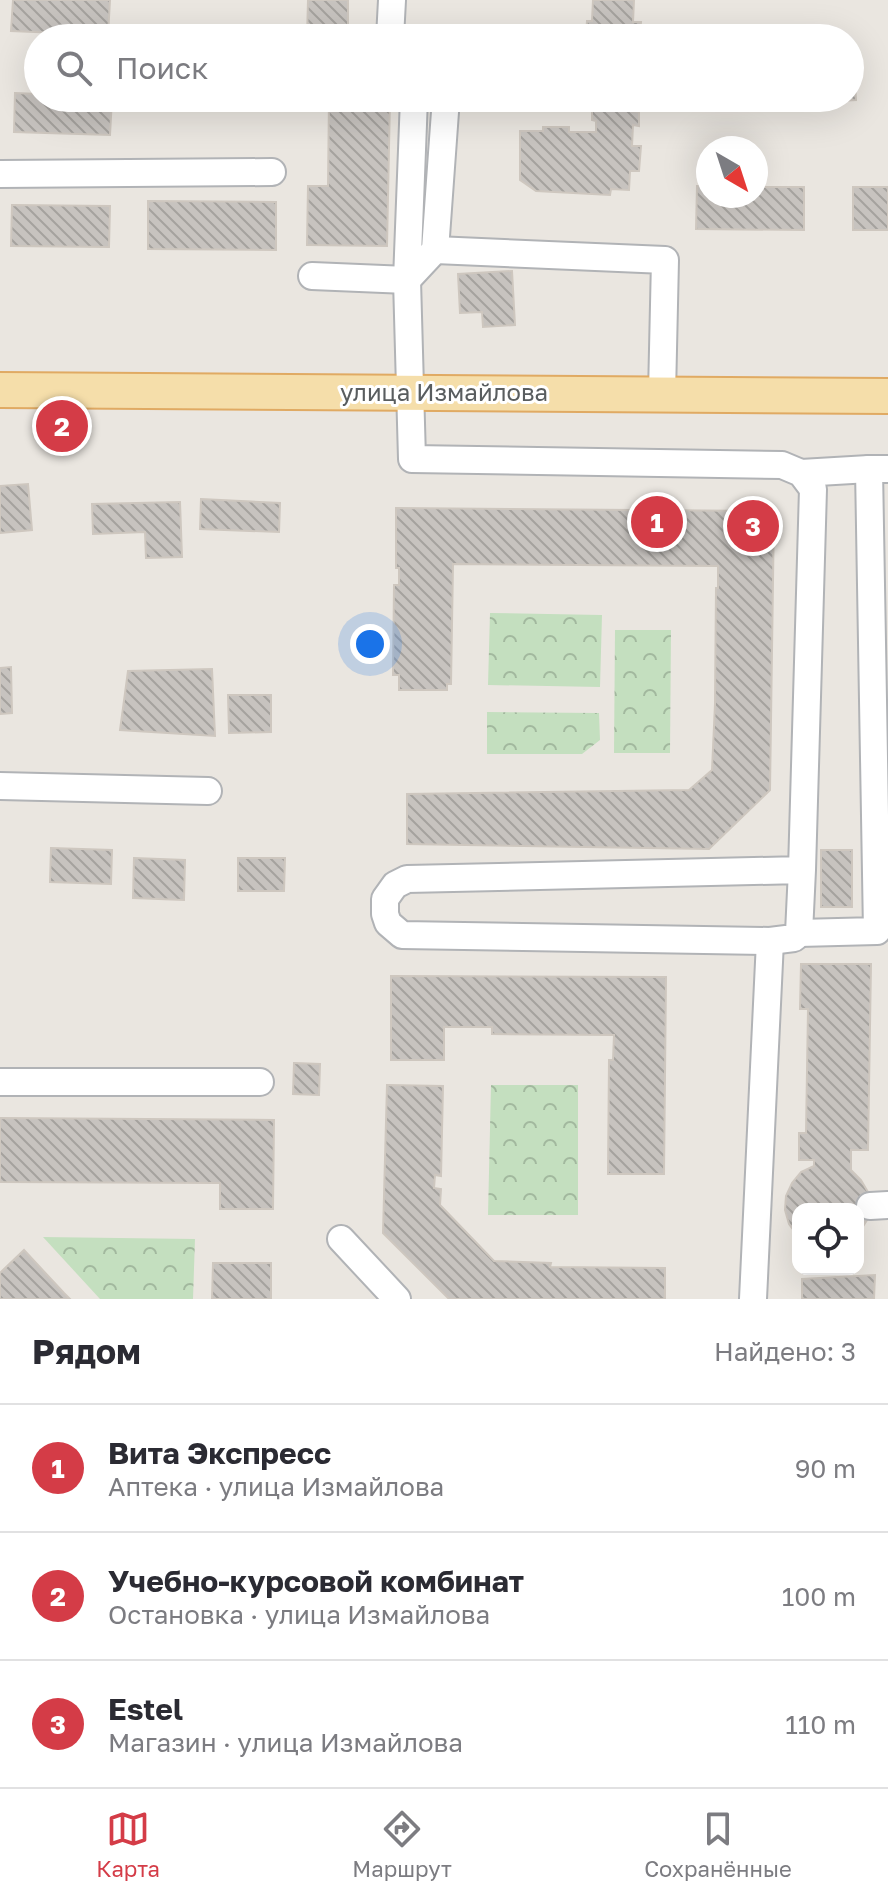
<!DOCTYPE html>
<html lang="ru">
<meta charset="utf-8">
<style>
:root{--surface:#fff;--page:#f2f2f3;--text:#2b2b33;--muted:#7c7c81;--line:#e1e1e2;--accent:#d43c47}
body{margin:0;font-family:"Golos Text",sans-serif;background:var(--page);color:var(--text)}
.controls{position:absolute;right:24px;bottom:24px;display:grid;overflow:hidden;border-radius:16px;box-shadow:0 8px 32px #0002}
.controls button{width:72px;height:72px;display:grid;place-items:center;padding:0;border:0;border-bottom:2px solid var(--line);background:var(--surface);color:var(--text);font:40px sans-serif}
.compass{position:absolute;left:696px;top:136px;width:72px;height:72px;border-radius:50%;background:var(--surface);box-shadow:0 8px 32px #0002;rotate:141deg}
.you{position:absolute;left:370px;top:644px;width:28px;height:28px;margin:-20px;border:6px solid #fff;border-radius:50%;background:#1a73e8;box-shadow:0 0 0 12px #1a73e833}
.badge{display:grid;place-items:center;width:52px;height:52px;border-radius:50%;background:var(--accent);color:#fff;font-size:26px;font-weight:700}
.pin{position:absolute;translate:-50% -50%;border:4px solid #fff;box-shadow:0 2px 8px #0006}
.list{margin:0;padding:0;list-style:none}
h2{display:flex;justify-content:space-between;align-items:center;height:104px;margin:0;padding:0 32px;font-size:34px}
h2 small{font-size:26px;font-weight:400;color:var(--muted)}
.list li{display:grid;grid-template-columns:52px 1fr auto;gap:24px;align-items:center;box-sizing:border-box;height:128px;padding:0 32px;border-top:2px solid var(--line)}
.list b{display:block;font-size:30px;white-space:nowrap}
.list p{margin:0;font-size:26px;white-space:nowrap;color:var(--muted)}
.list em{font-size:26px;font-style:normal;color:var(--muted)}
.icon{flex:none;width:44px;height:44px;fill:none;stroke:currentColor;stroke-width:2;stroke-linecap:round;stroke-linejoin:round}
.map{position:relative;flex:none;width:888px;height:1299px;overflow:hidden}
.search{position:absolute;background:var(--surface);box-shadow:0 8px 32px #0002;left:24px;right:24px;top:24px;height:88px;display:flex;align-items:center;gap:20px;box-sizing:border-box;padding:0 28px;border-radius:44px;color:var(--muted);font-size:30px}
.sheet{height:488px;background:var(--surface)}
nav{display:flex;justify-content:space-around;align-items:center;box-sizing:border-box;height:112px;border-top:2px solid var(--line);background:var(--surface);font-size:22px;color:var(--muted)}
nav a{display:grid;justify-items:center;gap:4px}
nav .on{color:var(--accent)}
.map>svg:first-child{display:block}
.park{fill:url(#park-crowns)}
.building{fill:url(#building-back-hatch);stroke:#cec7bf;stroke-width:2}
.lines{fill:none;stroke-linecap:round;stroke-linejoin:round}
.minor-casing{stroke:#b1b3b6;stroke-width:30}
.major-casing{stroke:#e0aa63;stroke-width:38}
.minor{stroke:#fff;stroke-width:26}
.major{stroke:#f5deaa;stroke-width:34}
.labels{text-anchor:middle;stroke-width:6;stroke-linejoin:round;paint-order:stroke}
.street-label{font-size:24px;fill:#595d5f;stroke:#fff}
</style>
<div class="map">
<svg width="888" height="1299" viewBox="0 0 888 1299">
<defs>
<pattern id="park-crowns" width="20" height="18" patternUnits="userSpaceOnUse" patternTransform="scale(2)"><rect width="20" height="18" fill="#c4dfbf"/><path d="M2 6a3 3 0 1 1 6 0M12 15a3 3 0 1 1 6 0" fill="none" stroke="#a2b89e"/></pattern>
<pattern id="building-back-hatch" width="6" height="6" patternUnits="userSpaceOnUse" patternTransform="scale(2)"><rect width="6" height="6" fill="#c7c3bf"/><path d="M-1 5l2 2M0 0l6 6M5-1l2 2" fill="none" stroke="#a5a29e"/></pattern>
</defs>
<rect width="100%" height="100%" fill="#eae6e0"/>
<g class="park">
<path d="M 490,613 L 602,615 L 600,687 L 488,685 Z"/>
<path d="M 615,630 L 671,630 L 670,753 L 614,753 Z"/>
<path d="M 487,712 L 599,713 L 600,740 L 582,754 L 487,754 Z"/>
<path d="M 491,1085 L 578,1085 L 578,1215 L 488,1215 Z"/>
<path d="M 43,1237 L 195,1239 L 193,1299 L 100,1299 Z"/>
</g>
<g class="building">
<path d="M 13,0 L 110,0 L 108,35 L 11,31 Z"/>
<path d="M 308,0 L 348,0 L 348,38 L 307,38 Z"/>
<path d="M 593,0 L 634,0 L 633,22 L 641,22 L 640,33 L 634,33 L 634,38 L 580,38 L 580,33 L 586,33 L 587,21 L 592,21 Z"/>
<path d="M 850,50 L 853,50 L 856,100 L 819,102 L 819,98 L 850,98 Z"/>
<path d="M 15,93 L 38,94 L 38,98 L 112,98 L 110,135 L 14,132 Z"/>
<path d="M 329,98 L 390,98 L 387,246 L 307,245 L 308,186 L 328,186 Z"/>
<path d="M 588,98 L 632,98 L 631,111 L 639,112 L 639,126 L 633,125 L 632,146 L 641,146 L 639,171 L 630,171 L 629,190 L 611,189 L 610,195 L 536,191 L 520,180 L 520,131 L 543,131 L 543,127 L 569,127 L 569,132 L 596,132 L 596,121 L 592,120 L 592,108 L 588,109 Z"/>
<path d="M 697,186 L 708,186 L 708,196 L 756,196 L 756,187 L 804,187 L 804,230 L 696,229 Z"/>
<rect x="853" y="187" width="35" height="43"/>
<path d="M 148,201 L 276,202 L 276,250 L 148,249 Z"/>
<path d="M 12,205 L 110,206 L 109,247 L 11,246 Z"/>
<path d="M 512,271 L 515,325 L 483,327 L 482,312 L 460,313 L 458,274 Z"/>
<path d="M 28,484 L 32,530 L 0,533 L 0,486 Z"/>
<path d="M 201,499 L 280,503 L 279,532 L 200,529 Z"/>
<path d="M 180,502 L 182,557 L 146,558 L 145,532 L 93,534 L 92,504 Z"/>
<path d="M 396,508 L 774,511 L 770,790 L 709,849 L 407,844 L 407,794 L 689,790 L 712,770 L 715,704 L 716,588 L 718,588 L 718,566 L 453,564 L 451,684 L 447,684 L 447,690 L 399,690 L 399,675 L 393,675 L 394,585 L 399,585 L 399,568 L 396,568 Z"/>
<path d="M 11,667 L 12,713 L 0,714 L 0,668 Z"/>
<path d="M 212,669 L 215,736 L 120,730 L 128,671 Z"/>
<path d="M 228,695 L 271,695 L 271,732 L 229,733 Z"/>
<path d="M 51,848 L 112,850 L 111,884 L 50,882 Z"/>
<rect x="821" y="850" width="31" height="57"/>
<path d="M 134,858 L 185,860 L 184,900 L 133,898 Z"/>
<path d="M 238,858 L 285,858 L 284,891 L 238,891 Z"/>
<path d="M 801,964 L 871,964 L 868,1150 L 851,1150 L 851,1170 L 861,1180 L 868,1192 L 870,1206 L 867,1220 L 858,1234 L 858,1209 L 798,1209 L 798,1236 L 789,1224 L 785,1210 L 786,1196 L 792,1183 L 801,1172 L 814,1166 L 814,1160 L 799,1160 L 799,1133 L 806,1133 L 808,1009 L 800,1009 Z"/>
<path d="M 391,976 L 666,977 L 664,1174 L 608,1174 L 609,1060 L 613,1060 L 614,1035 L 492,1034 L 492,1027 L 444,1027 L 444,1060 L 391,1060 Z"/>
<path d="M 294,1063 L 320,1064 L 319,1095 L 293,1094 Z"/>
<path d="M 387,1085 L 443,1086 L 441,1176 L 435,1175 L 434,1188 L 441,1189 L 440,1205 L 494,1261 L 551,1263 L 550,1267 L 665,1268 L 665,1299 L 449,1299 L 383,1233 Z"/>
<path d="M 0,1118 L 274,1120 L 273,1209 L 220,1209 L 220,1183 L 0,1182 Z"/>
<path d="M 24,1250 L 64,1293 L 70,1299 L 0,1299 L 0,1273 Z"/>
<path d="M 213,1263 L 271,1263 L 271,1299 L 212,1299 Z"/>
<path d="M 875,1275 L 874,1299 L 802,1299 L 802,1279 Z"/>
</g>
<g class="lines">
<defs>
<g id="minor">
<path d="M 390,38 L 392,0"/>
<path d="M 414,98 L 407,280 L 412,459 L 782,465 L 801,473 L 813,489 L 802,870 L 799,933 L 794,938 L 770,941 L 402,935 L 388,923 L 385,914 L 385,899 L 395,885 L 407,879 L 802,870"/>
<path d="M 0,174 L 272,172"/>
<path d="M 435,250 L 665,260 L 662,394"/>
<path d="M 312,276 L 407,280 L 435,250 L 446,98"/>
<path d="M 801,473 L 869,469"/>
<path d="M 0,786 L 208,791"/>
<path d="M 799,933 L 877,931 L 869,469 L 888,469"/>
<path d="M 0,1082 L 260,1082"/>
<path d="M 870,1206 L 888,1205"/>
<path d="M 341,1239 L 397,1299"/>
<path d="M 753,1299 L 770,941"/>
</g>
<path id="major" d="M 0,390 L 888,396"/>
</defs>
<use href="#minor" class="minor-casing"/>
<use href="#major" class="major-casing"/>
<use href="#minor" class="minor"/>
<use href="#major" class="major"/>
</g>
<g class="labels">
<g class="street-label">
<text x="444" y="401">улица Измайлова</text>
</g>
</g>
</svg>
<div class="controls">
<button><svg class="icon" aria-label="locate" viewBox="0 0 24 24"><circle cx="12" cy="12" r="6"/><path d="M12 2v4M12 18v4M2 12h4M18 12h4"/></svg></button>
</div>
<svg class="compass" viewBox="-18 -18 36 36"><path d="M0-13l5 13h-10z" fill="#e53935"/><path d="M0 13l5-13h-10z" fill="#7c7c81"/></svg>
<div class="you"></div>
<div class="pin badge" style="left:657px;top:522px">1</div>
<div class="pin badge" style="left:62px;top:426px">2</div>
<div class="pin badge" style="left:753px;top:526px">3</div>
<div class="search"><svg class="icon" aria-label="search" viewBox="0 0 24 24"><circle cx="10" cy="10" r="6"/><path d="M15 15l6 6"/></svg>Поиск</div>
</div>
<section class="sheet">
<h2>Рядом<small>Найдено: 3</small></h2>
<ul class="list">
<li><span class="badge">1</span><div><b>Вита Экспресс</b><p>Аптека · улица Измайлова</p></div><em>90 m</em></li>
<li><span class="badge">2</span><div><b>Учебно-курсовой комбинат</b><p>Остановка · улица Измайлова</p></div><em>100 m</em></li>
<li><span class="badge">3</span><div><b>Estel</b><p>Магазин · улица Измайлова</p></div><em>110 m</em></li>
</ul>
</section>
<nav>
<a class="on"><svg class="icon" aria-label="map" viewBox="0 0 24 24"><path d="M3 6l6-2 6 2 6-2v14l-6 2-6-2-6 2zM9 4v14M15 6v14"/></svg>Карта</a>
<a><svg class="icon" aria-label="directions" viewBox="0 0 24 24"><path d="M12 3l9 9-9 9-9-9zM9 14v-3h6M13 9l2 2-2 2"/></svg>Маршрут</a>
<a><svg class="icon" aria-label="saved" viewBox="0 0 24 24"><path d="M7 4h10v16l-5-4-5 4z"/></svg>Сохранённые</a>
</nav>
